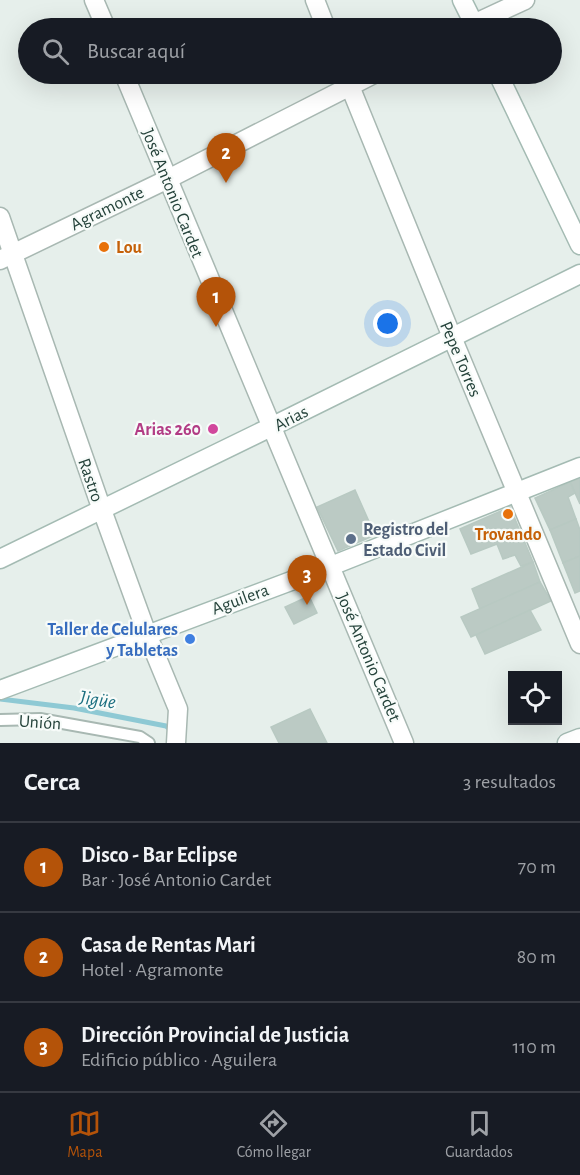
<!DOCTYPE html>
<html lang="es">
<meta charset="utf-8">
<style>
:root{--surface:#171b24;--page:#20242c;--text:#f1f3f6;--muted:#9ea1a6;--line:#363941;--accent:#b45309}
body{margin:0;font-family:"Alegreya Sans",sans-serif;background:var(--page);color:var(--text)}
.controls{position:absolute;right:18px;bottom:18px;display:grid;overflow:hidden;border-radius:0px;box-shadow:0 6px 24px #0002}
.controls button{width:54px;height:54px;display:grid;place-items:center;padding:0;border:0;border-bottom:2px solid var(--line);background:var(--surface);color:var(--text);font:30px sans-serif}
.you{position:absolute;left:388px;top:324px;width:21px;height:21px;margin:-15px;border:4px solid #fff;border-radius:50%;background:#1a73e8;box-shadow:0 0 0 9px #1a73e833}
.badge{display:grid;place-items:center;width:39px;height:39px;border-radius:50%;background:var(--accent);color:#fff;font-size:20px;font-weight:700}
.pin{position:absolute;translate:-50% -50px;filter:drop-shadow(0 2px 3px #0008)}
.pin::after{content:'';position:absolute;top:32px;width:21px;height:18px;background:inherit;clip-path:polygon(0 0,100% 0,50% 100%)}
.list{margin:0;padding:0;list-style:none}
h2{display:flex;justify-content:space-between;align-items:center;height:78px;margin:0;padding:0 24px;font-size:26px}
h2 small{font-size:20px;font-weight:400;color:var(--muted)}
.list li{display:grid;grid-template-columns:39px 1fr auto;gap:18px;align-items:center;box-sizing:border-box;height:90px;padding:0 24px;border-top:2px solid var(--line)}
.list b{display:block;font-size:22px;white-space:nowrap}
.list p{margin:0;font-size:20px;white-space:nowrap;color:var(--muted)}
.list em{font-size:20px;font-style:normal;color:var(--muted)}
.icon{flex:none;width:33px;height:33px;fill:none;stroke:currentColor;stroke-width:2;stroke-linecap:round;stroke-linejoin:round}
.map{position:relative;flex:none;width:580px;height:743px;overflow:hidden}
.search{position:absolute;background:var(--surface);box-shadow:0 6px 24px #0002;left:18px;right:18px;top:18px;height:66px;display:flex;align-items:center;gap:15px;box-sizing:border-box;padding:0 21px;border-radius:33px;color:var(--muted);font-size:22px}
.sheet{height:348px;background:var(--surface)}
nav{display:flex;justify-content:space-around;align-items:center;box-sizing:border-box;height:84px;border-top:2px solid var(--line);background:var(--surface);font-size:16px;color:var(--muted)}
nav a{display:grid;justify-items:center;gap:3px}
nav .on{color:var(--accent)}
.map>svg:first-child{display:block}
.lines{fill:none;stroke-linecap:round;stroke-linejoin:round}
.stream{stroke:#8ec9d4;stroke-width:5}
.building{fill:#bbcac4;stroke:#b8c9c2;stroke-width:1.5}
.lane-casing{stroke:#a8b8b2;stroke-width:14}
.street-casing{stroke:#a8b8b2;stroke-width:21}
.secondary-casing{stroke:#a4bbb3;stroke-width:21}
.lane{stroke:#fff;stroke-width:10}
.street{stroke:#fff;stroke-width:18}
.secondary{stroke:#fff;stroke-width:18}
.food-dot{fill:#e8710a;stroke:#f7fbf9;stroke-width:2}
.hotel-dot{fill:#d1479c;stroke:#f7fbf9;stroke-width:2}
.service-dot{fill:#5c6f8a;stroke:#f7fbf9;stroke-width:2}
.shop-dot{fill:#3f7fe0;stroke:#f7fbf9;stroke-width:2}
.labels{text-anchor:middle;stroke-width:4.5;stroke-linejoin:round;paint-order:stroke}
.street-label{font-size:18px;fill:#24423a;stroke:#f7fbf9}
.food-label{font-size:18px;font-weight:bold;fill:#c56008;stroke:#f7fbf9;text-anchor:start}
.hotel-label{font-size:18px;font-weight:bold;fill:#b23c85;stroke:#f7fbf9;text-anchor:end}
.service-label{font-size:18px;font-weight:bold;fill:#4e5e75;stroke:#f7fbf9;text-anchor:start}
.shop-label{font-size:18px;font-weight:bold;fill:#366cbe;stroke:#f7fbf9;text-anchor:end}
.water-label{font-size:20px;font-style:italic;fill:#1c6f80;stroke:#f7fbf9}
</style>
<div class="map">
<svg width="580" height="743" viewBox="0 0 580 743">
<rect width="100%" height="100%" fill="#e6efeb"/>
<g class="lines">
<path class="stream" d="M 0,699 L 74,708 L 166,726 L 171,730"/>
</g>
<g class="building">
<path d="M 580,478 L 580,504 L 570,482 Z"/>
<path d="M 570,482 L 575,493 L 568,497 L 576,519 L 550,530 L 535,498 Z"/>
<path d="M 355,490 L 375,535 L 338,551 L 317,507 Z"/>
<path d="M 510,507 L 533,562 L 521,566 L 515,555 L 503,559 L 497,544 L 471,554 L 460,529 Z"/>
<path d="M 576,519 L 580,530 L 580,556 L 563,563 L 550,530 Z"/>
<path d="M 580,556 L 580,591 L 575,593 L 563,563 Z"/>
<path d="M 533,562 L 540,582 L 480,609 L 472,589 Z"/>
<path d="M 540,582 L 551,601 L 471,637 L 461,617 Z"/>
<path d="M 309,596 L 317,613 L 294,624 L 285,607 Z"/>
<path d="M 530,610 L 541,630 L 485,654 L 476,635 Z"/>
<path d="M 310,709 L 327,743 L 279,743 L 271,727 Z"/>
</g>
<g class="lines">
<defs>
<path id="lane" d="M 0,720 L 40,719 L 140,737 L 149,743"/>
<g id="street">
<path d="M 94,0 L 106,28"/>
<path d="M 315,0 L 326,28"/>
<path d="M 465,28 L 525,0"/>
<path d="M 124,74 C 216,297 312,520 404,743"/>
<path d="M 345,74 L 454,342 L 580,644"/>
<path d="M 0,217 L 102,510 L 147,634 L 178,709 L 176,743"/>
<path d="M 0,260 L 168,179 L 374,74"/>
</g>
<g id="secondary">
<path d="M 462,0 L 476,28"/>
<path d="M 498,74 L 580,245"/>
<path d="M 0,559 L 271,427 L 580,274"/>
<path d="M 0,690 L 331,566 L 580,467"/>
<path d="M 567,743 L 580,738"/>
</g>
</defs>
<use href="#lane" class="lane-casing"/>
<use href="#street" class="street-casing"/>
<use href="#secondary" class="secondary-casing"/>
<use href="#lane" class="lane"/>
<use href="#street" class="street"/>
<use href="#secondary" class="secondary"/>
</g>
<g class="food-dot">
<circle cx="104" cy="247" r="6"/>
<circle cx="508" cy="514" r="6"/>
</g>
<circle class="hotel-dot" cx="213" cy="429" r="6"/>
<circle class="service-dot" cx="351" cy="539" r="6"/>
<circle class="shop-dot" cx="190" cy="639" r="6"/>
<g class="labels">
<g class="street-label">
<text transform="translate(173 193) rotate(68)" y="6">José Antonio Cardet</text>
<text transform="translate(107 208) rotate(-26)" y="6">Agramonte</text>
<text transform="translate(461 359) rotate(67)" y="6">Pepe Torres</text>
<text transform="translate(291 418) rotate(-27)" y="6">Arias</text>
<text transform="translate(91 480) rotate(71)" y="6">Rastro</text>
<text transform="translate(240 599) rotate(-20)" y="6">Aguilera</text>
<text transform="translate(369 657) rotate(67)" y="6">José Antonio Cardet</text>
<text transform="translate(40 722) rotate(4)" y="6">Unión</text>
</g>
<g class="food-label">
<text x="116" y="253">Lou</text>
<text x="508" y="540" text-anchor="middle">Trovando</text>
</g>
<g class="hotel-label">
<text x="201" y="435">Arias 260</text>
</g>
<g class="service-label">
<text x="363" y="535">Registro del<tspan x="363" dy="21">Estado Civil</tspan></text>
</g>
<g class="shop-label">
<text x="178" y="635">Taller de Celulares<tspan x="178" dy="21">y Tabletas</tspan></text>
</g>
<g class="water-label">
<text transform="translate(98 699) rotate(9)" y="7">Jigüe</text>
</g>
</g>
</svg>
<div class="controls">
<button><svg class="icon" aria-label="locate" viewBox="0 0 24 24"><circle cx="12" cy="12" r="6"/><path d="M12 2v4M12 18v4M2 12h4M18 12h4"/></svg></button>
</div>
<div class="you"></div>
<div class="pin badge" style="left:216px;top:327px">1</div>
<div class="pin badge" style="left:226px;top:183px">2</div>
<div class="pin badge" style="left:307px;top:605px">3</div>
<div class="search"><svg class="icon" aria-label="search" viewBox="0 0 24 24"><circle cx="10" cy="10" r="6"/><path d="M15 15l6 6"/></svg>Buscar aquí</div>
</div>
<section class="sheet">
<h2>Cerca<small>3 resultados</small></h2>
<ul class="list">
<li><span class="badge">1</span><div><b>Disco - Bar Eclipse</b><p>Bar · José Antonio Cardet</p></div><em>70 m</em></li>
<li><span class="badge">2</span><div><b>Casa de Rentas Mari</b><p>Hotel · Agramonte</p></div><em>80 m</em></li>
<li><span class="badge">3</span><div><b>Dirección Provincial de Justicia</b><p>Edificio público · Aguilera</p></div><em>110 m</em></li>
</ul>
</section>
<nav>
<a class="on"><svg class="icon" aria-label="map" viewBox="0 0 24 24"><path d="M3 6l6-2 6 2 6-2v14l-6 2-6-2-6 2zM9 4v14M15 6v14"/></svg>Mapa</a>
<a><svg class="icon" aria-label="directions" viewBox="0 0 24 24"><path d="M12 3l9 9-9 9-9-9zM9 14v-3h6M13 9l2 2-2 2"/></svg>Cómo llegar</a>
<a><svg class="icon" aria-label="saved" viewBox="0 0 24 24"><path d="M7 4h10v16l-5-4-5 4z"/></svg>Guardados</a>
</nav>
